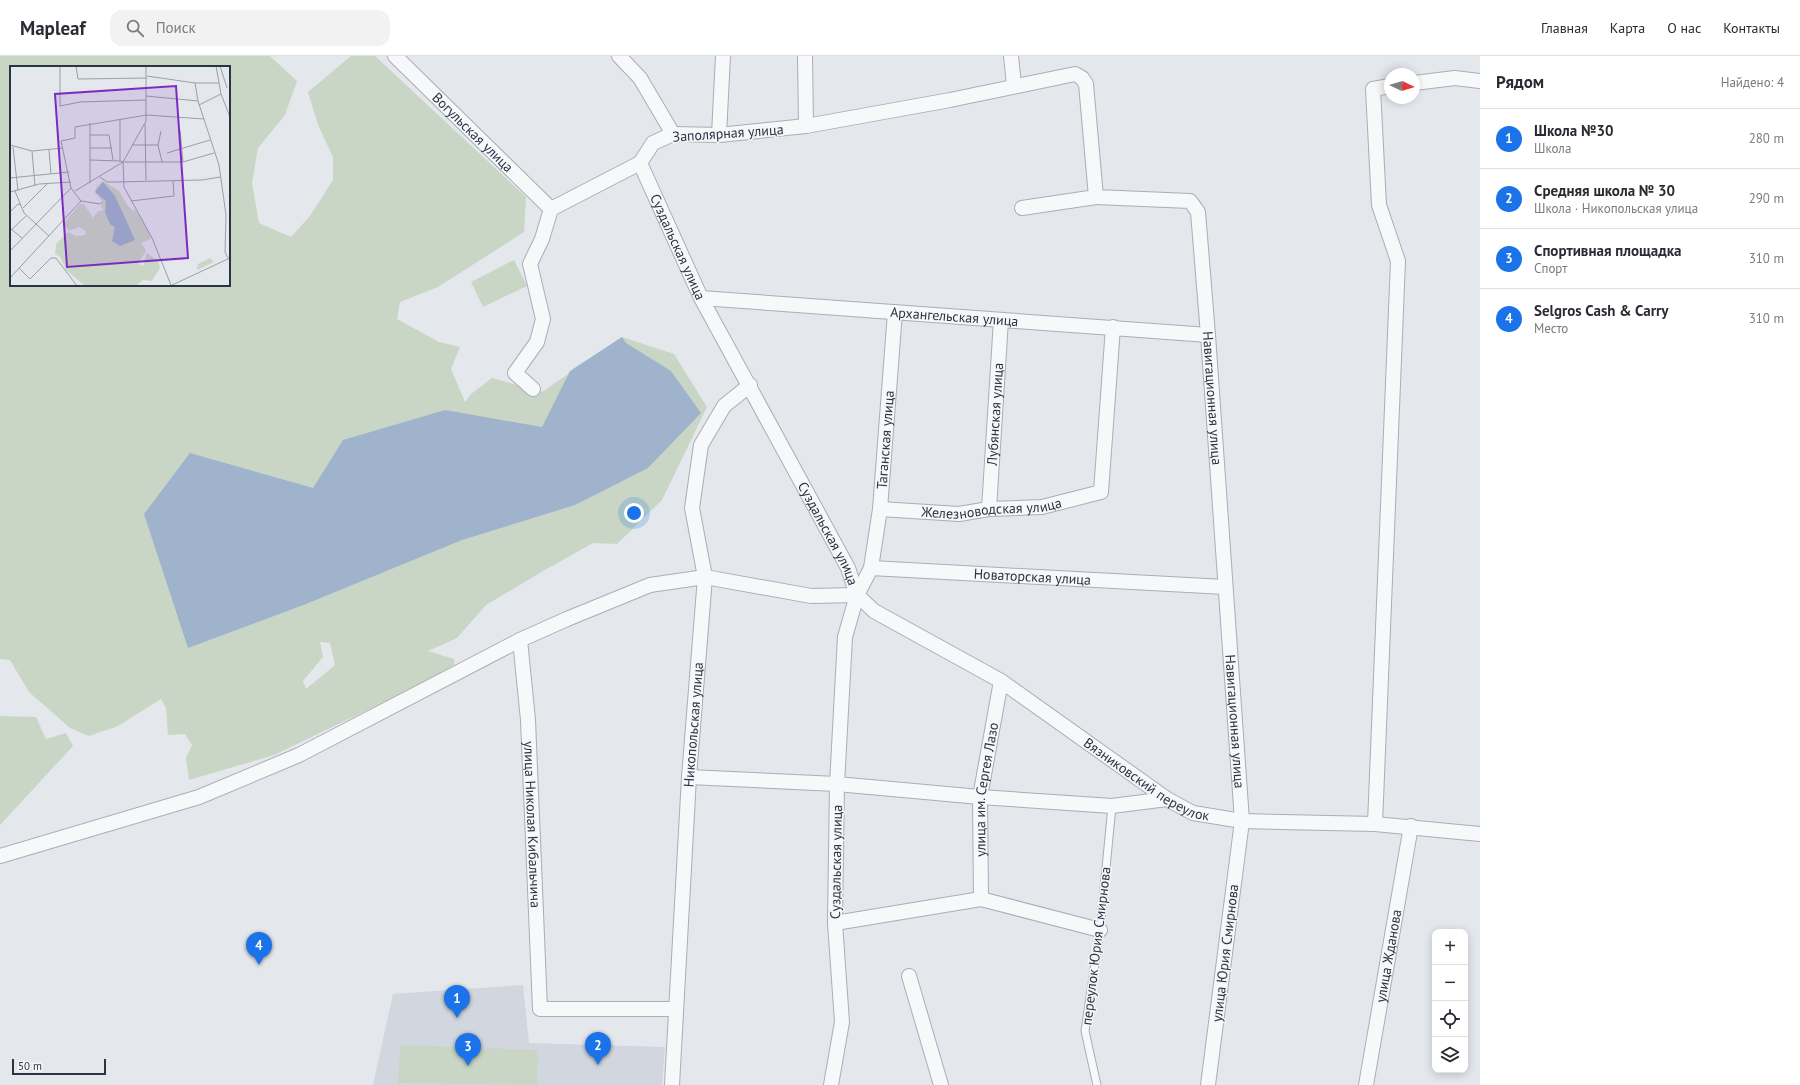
<!DOCTYPE html>
<html lang="ru">
<meta charset="utf-8">
<style>
:root{--surface:#fff;--page:#f2f2f3;--text:#2b2b33;--muted:#7c7c81;--line:#e1e1e2;--accent:#1a73e8}
body{margin:0;font-family:"PT Sans",sans-serif;background:var(--page);color:var(--text)}
.controls{position:absolute;right:12px;bottom:12px;display:grid;overflow:hidden;border-radius:8px;box-shadow:0 2px 10px #0003}
.controls button{width:36px;height:36px;display:grid;place-items:center;padding:0;border:0;border-bottom:1px solid var(--line);background:var(--surface);color:var(--text);font:20px sans-serif}
.compass{position:absolute;left:1384px;top:12px;width:36px;height:36px;border-radius:50%;background:var(--surface);box-shadow:0 2px 10px #0003;rotate:94deg}
.scale{position:absolute;left:12px;bottom:10px;width:94px;box-sizing:border-box;padding-left:4px;border:2px solid #2b3445;border-top:0;font-size:11px;line-height:14px;white-space:nowrap;color:#2b3445;-webkit-text-stroke:3px #f4f6f9;paint-order:stroke}
.you{position:absolute;left:634px;top:457px;width:14px;height:14px;margin:-10px;border:3px solid #fff;border-radius:50%;background:#1a73e8;box-shadow:0 0 0 6px #1a73e833}
.badge{display:grid;place-items:center;width:26px;height:26px;border-radius:50%;background:var(--accent);color:#fff;font-size:13px;font-weight:700}
.pin{position:absolute;translate:-50% -33px;filter:drop-shadow(0 1px 2px #0008)}
.pin::after{content:'';position:absolute;top:21px;width:14px;height:12px;background:inherit;clip-path:polygon(0 0,100% 0,50% 100%)}
.list{margin:0;padding:0;list-style:none}
h2{display:flex;justify-content:space-between;align-items:center;height:52px;margin:0;padding:0 16px;font-size:17px}
h2 small{font-size:13px;font-weight:400;color:var(--muted)}
.list li{display:grid;grid-template-columns:26px 1fr auto;gap:12px;align-items:center;box-sizing:border-box;height:60px;padding:0 16px;border-top:1px solid var(--line)}
.list b{display:block;font-size:15px;white-space:nowrap}
.list p{margin:0;font-size:13px;white-space:nowrap;color:var(--muted)}
.list em{font-size:13px;font-style:normal;color:var(--muted)}
.icon{flex:none;width:22px;height:22px;fill:none;stroke:currentColor;stroke-width:2;stroke-linecap:round;stroke-linejoin:round}
.map{position:relative;flex:none;width:1480px;height:1029px;overflow:hidden}
header{display:flex;align-items:center;gap:24px;box-sizing:border-box;height:56px;padding:0 20px;background:var(--surface);border-bottom:1px solid var(--line)}
header strong{font-size:19px}
nav{display:flex;gap:22px;margin-inline-start:auto;font-size:14px}
.search{width:280px;height:36px;background:var(--page);display:flex;align-items:center;gap:10px;box-sizing:border-box;padding:0 14px;border-radius:12px;color:var(--muted);font-size:15px}
main{display:flex}
aside{flex:1;background:var(--surface)}
.map>svg:first-child{display:block}
.built{fill:#d2d6de}
.green{fill:#c9d6c5;fill-rule:evenodd}
.water{fill:#9fb4cc}
.lines{fill:none;stroke-linecap:round;stroke-linejoin:round}
.service-casing{stroke:#a9aeb7;stroke-width:9}
.minor-casing{stroke:#a9aeb7;stroke-width:16}
.service{stroke:#f7f8fa;stroke-width:7}
.minor{stroke:#f7f8fa;stroke-width:14}
.labels{text-anchor:middle;stroke-width:3;stroke-linejoin:round;paint-order:stroke}
.street-label{font-size:14px;fill:#2b3445;stroke:#f4f6f9}
.inset-road{fill:none;stroke:#9a9fa9;stroke-width:1}
.view{fill:#7b2cbf;fill-opacity:0.15;stroke:#7b2cbf;stroke-width:2}
.inset-edge{fill:none;stroke:#2b3445;stroke-width:2}
</style>
<header>
<strong>Mapleaf</strong>
<div class="search"><svg class="icon" aria-label="search" viewBox="0 0 24 24"><circle cx="10" cy="10" r="6"/><path d="M15 15l6 6"/></svg>Поиск</div>
<nav><a>Главная</a><a>Карта</a><a>О нас</a><a>Контакты</a></nav>
</header>
<main>
<div class="map">
<svg width="1480" height="1029" viewBox="0 0 1480 1029">
<rect width="100%" height="100%" fill="#e4e7ec"/>
<path class="built" d="M 523,929 L 529,987 L 665,991 L 662,1029 L 373,1029 L 393,938 Z"/>
<g class="green">
<path d="M 0,0 L 270,0 L 297,25 L 285,59 L 258,92 L 252,127 L 259,167 L 291,181 L 310,160 L 333,124 L 333,101 L 318,69 L 308,36 L 351,0 L 375,0 L 526,141 L 524,176 L 438,231 L 400,246 L 397,263 L 439,286 L 460,291 L 451,313 L 465,346 L 471,338 L 492,322 L 542,336 L 622,281 L 674,298 L 707,351 L 662,444 L 617,488 L 593,487 L 543,515 L 486,549 L 457,582 L 428,595 L 454,603 L 454,609 L 424,627 L 274,699 L 189,724 L 186,702 L 192,689 L 185,678 L 168,679 L 166,652 L 161,643 L 118,670 L 89,680 L 70,672 L 29,636 L 10,604 L 0,603 ZM 11,11 L 229,11 L 229,229 L 11,229 ZM 320,586 L 330,587 L 335,609 L 306,633 L 303,625 L 323,601 Z"/>
<path d="M 514,204 L 527,230 L 483,251 L 471,226 Z"/>
<path d="M 0,660 L 36,661 L 46,683 L 66,677 L 73,690 L 0,769 Z"/>
<path d="M 400,989 L 538,994 L 537,1029 L 398,1027 Z"/>
</g>
<path class="water" d="M 622,281 L 626,287 L 671,315 L 701,357 L 648,412 L 575,449 L 462,484 L 306,548 L 188,592 L 144,458 L 190,397 L 313,432 L 343,384 L 445,354 L 542,371 L 570,315 Z"/>
<g class="lines">
<defs>
<path id="service" d="M 1097,1029 L 1085,975 L 1100,874 L 1112,750"/>
<g id="minor">
<path id="s1" d="M 395,0 L 551,153"/>
<path d="M 619,0 L 640,22 L 673,78"/>
<path d="M 805,0 L 806,70"/>
<path d="M 1011,0 L 1014,29"/>
<path d="M 1414,27 L 1455,22 L 1480,25"/>
<path d="M 719,79 L 723,0"/>
<path id="s2" d="M 640,107 L 701,242 L 848,512 L 857,539 L 845,581 L 837,728 L 835,867 L 842,966 L 831,1029"/>
<path d="M 1022,152 L 1096,141"/>
<path id="s3" d="M 701,242 L 1208,279"/>
<path id="s4" d="M 533,333 L 515,317 L 537,286 L 543,263 L 530,208 L 542,183 L 551,153 L 640,107 L 653,87 L 673,78 L 719,79 L 806,70 L 950,44 L 1075,18 L 1082,22 L 1086,28 L 1096,141 L 1190,145 L 1198,156 L 1208,279 L 1242,765 L 1208,1029"/>
<path id="s5" d="M 880,453 L 959,458 L 989,453 L 1042,451 L 1101,436 L 1113,271"/>
<path id="s6" d="M 989,453 L 1001,264"/>
<path id="s7" d="M 871,512 L 880,453 L 895,256"/>
<path id="s8" d="M 857,539 L 874,555 L 1001,625 L 1167,743 L 1193,757 L 1242,765 L 1375,768 L 1480,778"/>
<path id="s9" d="M 857,539 L 871,512 L 1225,531"/>
<path id="s10" d="M 520,584 L 528,664 L 540,953 L 676,953"/>
<path d="M 689,721 L 837,728 L 980,741 L 1112,750 L 1167,743"/>
<path d="M 1375,768 L 1398,205 L 1379,149 L 1373,33 L 1390,30"/>
<path d="M 0,800 L 199,741 L 299,699 L 520,584 L 567,563 L 650,529 L 705,521 L 811,540 L 857,539"/>
<path id="s11" d="M 981,843 L 980,741 L 1001,625"/>
<path d="M 835,867 L 981,843 L 1100,874"/>
<path d="M 909,920 L 941,1029"/>
<path id="s12" d="M 672,1029 L 689,721 L 705,521 L 692,452 L 701,389 L 724,350 L 750,329"/>
<path id="s13" d="M 1366,1029 L 1411,770"/>
</g>
</defs>
<use href="#service" class="service-casing"/>
<use href="#minor" class="minor-casing"/>
<use href="#service" class="service"/>
<use href="#minor" class="minor"/>
</g>
<g class="labels">
<g class="street-label">
<text dy="5" stroke="none"><textPath href="#s1" startOffset="109">Вогульская улица</textPath></text>
<text transform="translate(728 77) rotate(-4)" y="5">Заполярная улица</text>
<text dy="5" stroke="none"><textPath href="#s2" startOffset="92">Суздальская улица</textPath></text>
<text dy="5" stroke="none"><textPath href="#s3" startOffset="254">Архангельская улица</textPath></text>
<text dy="5" stroke="none"><textPath href="#s4" startOffset="1178">Навигационная улица</textPath></text>
<text dy="5" stroke="none"><textPath href="#s6" startOffset="95">Лубянская улица</textPath></text>
<text dy="5" stroke="none"><textPath href="#s7" startOffset="129">Таганская улица</textPath></text>
<text dy="5" stroke="none"><textPath href="#s5" startOffset="112">Железноводская улица</textPath></text>
<text dy="5" stroke="none"><textPath href="#s2" startOffset="416">Суздальская улица</textPath></text>
<text dy="5" stroke="none"><textPath href="#s9" startOffset="192">Новаторская улица</textPath></text>
<text dy="5" stroke="none"><textPath href="#s4" startOffset="1502">Навигационная улица</textPath></text>
<text dy="5" stroke="none"><textPath href="#s12" startOffset="361">Никопольская улица</textPath></text>
<text dy="5" stroke="none"><textPath href="#s8" startOffset="345">Вязниковский переулок</textPath></text>
<text dy="5" stroke="none"><textPath href="#s11" startOffset="110">улица им. Сергея Лазо</textPath></text>
<text dy="5" stroke="none"><textPath href="#s10" startOffset="185">улица Николая Кибальчича</textPath></text>
<text transform="translate(836 806) rotate(-89)" y="5">Суздальская улица</text>
<text transform="translate(1096 890) rotate(-83)" y="5">переулок Юрия Смирнова</text>
<text transform="translate(1225 897) rotate(-83)" y="5">улица Юрия Смирнова</text>
<text dy="5" stroke="none"><textPath href="#s13" startOffset="131">улица Жданова</textPath></text>
</g>
</g>
<g transform="translate(10 10)">
<rect width="220" height="220" fill="#e4e7ec"/>
<path d="M 93,115 L 109,125 L 118,140 L 123,145 L 125,143 L 137,163 L 141,173 L 131,177 L 136,185 L 128,197 L 133,200 L 137,187 L 148,195 L 150,202 L 142,215 L 133,214 L 126,220 L 75,220 L 56,204 L 50,191 L 45,188 L 46,178 L 58,166 L 66,170 L 75,169 L 76,165 L 69,161 L 59,165 L 53,158 L 70,138 L 74,138 L 83,152 L 88,145 L 94,144 L 91,141 L 92,135 L 85,126 L 87,120 ZM 200,192 L 204,196 L 187,204 L 188,198 Z" fill="#c9d6c5"/>
<path d="M 93,116 L 105,130 L 125,174 L 110,180 L 102,175 L 105,161 L 100,158 L 95,146 L 96,135 L 85,126 Z" fill="#9fb4cc"/>
<path class="inset-road" d="M 50,0 L 50,40 L 70,36 L 136,34M 66,0 L 68,13 L 137,12M 206,0 L 211,28 L 220,51M 210,0 L 217,22M 137,10 L 185,17 L 209,17M 185,17 L 188,35 L 209,99 L 216,149 L 215,186 L 218,192M 136,30 L 188,35M 189,39 L 211,28M 110,53 L 110,95 L 113,96M 135,58 L 136,114M 170,64 L 173,96M 151,65 L 148,79 L 152,96M 80,69 L 99,69 L 103,94M 0,79 L 22,85 L 53,82M 122,79 L 148,79M 3,81 L 8,125M 80,82 L 102,82M 39,84 L 41,108M 22,85 L 25,120M 157,87 L 200,74M 80,94 L 110,95M 113,96 L 114,121 L 142,172 L 161,219M 113,96 L 136,55 L 136,0M 90,111 L 97,116 L 105,116 L 192,114 L 210,111M 0,112 L 59,106M 80,117 L 80,57M 5,125 L 14,147 L 39,170M 65,125 L 113,96 L 173,96 L 204,87M 0,126 L 29,118 L 61,116M 121,135 L 164,130 L 163,114M 92,136 L 90,138 L 71,135 L 61,122 L 51,75 L 65,72 L 65,61 L 137,49 L 194,53M 13,142 L 37,118M 0,146 L 8,138 L 11,139M 0,162 L 12,172M 0,165 L 16,150M 0,185 L 61,122M 9,202 L 20,213 L 41,192 L 46,192 L 67,220M 0,212 L 71,135M 160,220 L 220,192"/>
<path class="view" d="M 166,20 L 178,192 L 57,201 L 45,28 Z"/>
<rect width="220" height="220" class="inset-edge"/>
</g>
</svg>
<div class="controls">
<button>+</button>
<button>−</button>
<button><svg class="icon" aria-label="locate" viewBox="0 0 24 24"><circle cx="12" cy="12" r="6"/><path d="M12 2v4M12 18v4M2 12h4M18 12h4"/></svg></button>
<button><svg class="icon" aria-label="layers" viewBox="0 0 24 24"><path d="M12 4l9 5-9 5-9-5zM3 14l9 5 9-5"/></svg></button>
</div>
<svg class="compass" viewBox="-18 -18 36 36"><path d="M0-13l5 13h-10z" fill="#e53935"/><path d="M0 13l5-13h-10z" fill="#7c7c81"/></svg>
<div class="scale">50 m</div>
<div class="you"></div>
<div class="pin badge" style="left:457px;top:962px">1</div>
<div class="pin badge" style="left:598px;top:1009px">2</div>
<div class="pin badge" style="left:468px;top:1010px">3</div>
<div class="pin badge" style="left:259px;top:909px">4</div>
</div>
<aside>
<h2>Рядом<small>Найдено: 4</small></h2>
<ul class="list">
<li><span class="badge">1</span><div><b>Школа №30</b><p>Школа</p></div><em>280 m</em></li>
<li><span class="badge">2</span><div><b>Средняя школа № 30</b><p>Школа · Никопольская улица</p></div><em>290 m</em></li>
<li><span class="badge">3</span><div><b>Спортивная площадка</b><p>Спорт</p></div><em>310 m</em></li>
<li><span class="badge">4</span><div><b>Selgros Cash &amp; Carry</b><p>Место</p></div><em>310 m</em></li>
</ul>
</aside>
</main>
